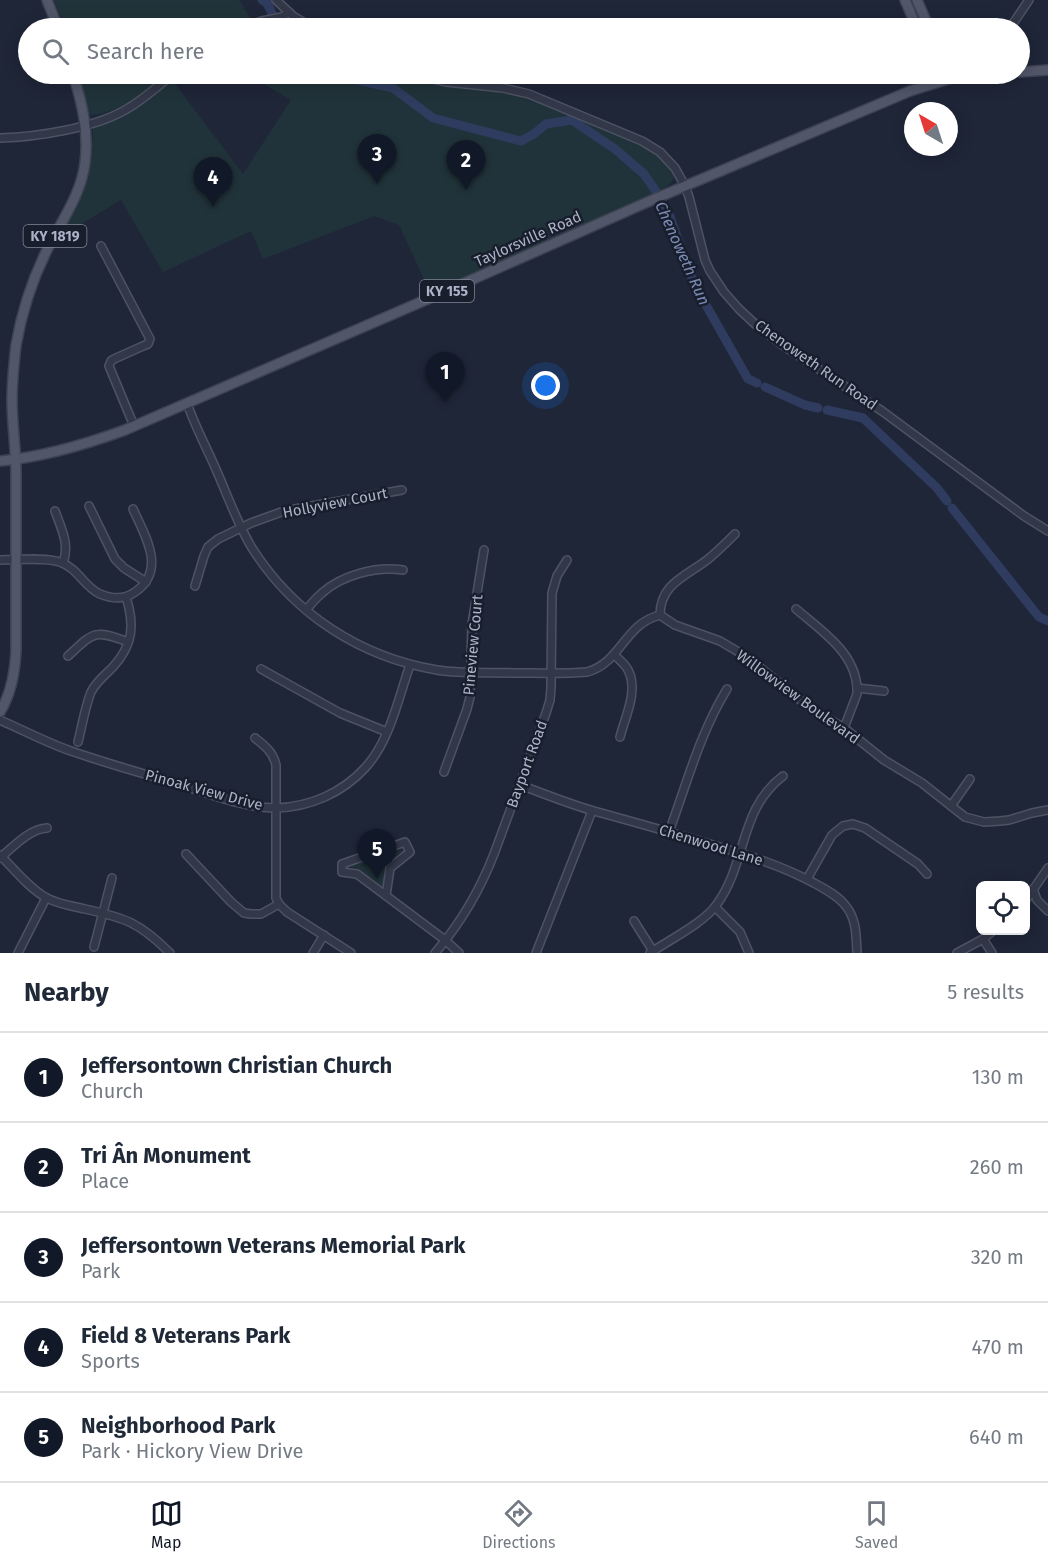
<!DOCTYPE html>
<meta charset="utf-8">
<style>
:root{--surface:#fff;--page:#f6f6f7;--text:#1f2937;--muted:#747a83;--line:#e0e1e3;--accent:#111827}
body{margin:0;font-family:"Fira Sans",sans-serif;background:var(--page);color:var(--text)}
.controls{position:absolute;right:18px;bottom:18px;display:grid;overflow:hidden;border-radius:9px;box-shadow:0 3px 15px #0003}
.controls button{width:54px;height:54px;display:grid;place-items:center;padding:0;border:0;border-bottom:2px solid var(--line);background:var(--surface);color:var(--text);font:30px sans-serif}
.compass{position:absolute;left:904px;top:102px;width:54px;height:54px;border-radius:50%;background:var(--surface);box-shadow:0 3px 15px #0003;rotate:321deg}
.you{position:absolute;left:546px;top:386px;width:21px;height:21px;margin:-15px;border:4px solid #fff;border-radius:50%;background:#1a73e8;box-shadow:0 0 0 9px #1a73e833}
.badge{display:grid;place-items:center;width:39px;height:39px;border-radius:50%;background:var(--accent);color:#fff;font-size:20px;font-weight:700}
.pin{position:absolute;translate:-50% -50px;filter:drop-shadow(0 2px 3px #0008)}
.pin::after{content:'';position:absolute;top:32px;width:21px;height:18px;background:inherit;clip-path:polygon(0 0,100% 0,50% 100%)}
.list{margin:0;padding:0;list-style:none}
h2{display:flex;justify-content:space-between;align-items:center;height:78px;margin:0;padding:0 24px;font-size:26px}
h2 small{font-size:20px;font-weight:400;color:var(--muted)}
.list li{display:grid;grid-template-columns:39px 1fr auto;gap:18px;align-items:center;box-sizing:border-box;height:90px;padding:0 24px;border-top:2px solid var(--line)}
.list b{display:block;font-size:22px;white-space:nowrap}
.list p{margin:0;font-size:20px;white-space:nowrap;color:var(--muted)}
.list em{font-size:20px;font-style:normal;color:var(--muted)}
.icon{flex:none;width:33px;height:33px;fill:none;stroke:currentColor;stroke-width:2;stroke-linecap:round;stroke-linejoin:round}
.map{position:relative;flex:none;width:1048px;height:953px;overflow:hidden}
.search{position:absolute;background:var(--surface);box-shadow:0 3px 15px #0003;left:18px;right:18px;top:18px;height:66px;display:flex;align-items:center;gap:15px;box-sizing:border-box;padding:0 21px;border-radius:33px;color:var(--muted);font-size:22px}
.sheet{height:528px;background:var(--surface)}
nav{display:flex;justify-content:space-around;align-items:center;box-sizing:border-box;height:84px;border-top:2px solid var(--line);background:var(--surface);font-size:16px;color:var(--muted)}
nav a{display:grid;justify-items:center;gap:3px}
nav .on{color:var(--accent)}
.map>svg:first-child{display:block}
.green{fill:#21333a}
.lines{fill:none;stroke-linecap:round;stroke-linejoin:round}
.river{stroke:#303c5f;stroke-width:9}
.minor-casing{stroke:#4d5364;stroke-width:10}
.major-casing{stroke:#3c4252;stroke-width:12}
.minor{stroke:#333849;stroke-width:7}
.major{stroke:#515769;stroke-width:9}
.labels{text-anchor:middle;stroke-width:5;stroke-linejoin:round;paint-order:stroke}
.shield{fill:#191e2d;stroke:#818698;stroke-width:1.5}
.shield-label{font-size:14px;font-weight:bold;fill:#adb3c6}
.street-label{font-size:15px;fill:#adb3c6;stroke:#191e2d}
.water-label{font-size:16px;font-style:italic;fill:#7b8bb4;stroke:#191e2d}
</style>
<div class="map">
<svg width="1048" height="953" viewBox="0 0 1048 953">
<rect width="100%" height="100%" fill="#1f2638"/>
<g class="green">
<path d="M 54,0 L 239,0 L 251,19 L 232,28 L 65,28 Z"/>
<path d="M 78,74 L 168,74 C 145,92 121,113 90,115 Z"/>
<path d="M 246,74 L 402,74 L 444,85 L 500,91 L 530,99 L 649,149 L 667,163 L 673,172 L 674,176 L 672,182 L 666,187 L 561,235 L 430,292 L 399,225 L 374,216 L 263,259 L 251,231 L 163,272 L 121,200 L 61,236 C 68,222 77,208 82,194 C 90,173 92,150 93,128 L 144,103 L 172,80 L 243,174 L 291,100 Z"/>
<path d="M 404,849 L 385,868 L 384,889 L 357,868 L 347,867 L 346,865 Z"/>
</g>
<g class="lines">
<g class="river">
<path d="M 262,0 L 267,3 L 279,28"/>
<path d="M 330,74 L 393,88 L 433,118 L 521,141 L 534,134 L 546,124 L 572,120 L 615,149 L 644,174 L 655,190 L 669,214 L 694,284 L 748,379 L 757,383"/>
<path d="M 765,387 L 805,405 L 818,408"/>
<path d="M 827,410 L 863,418 L 937,488 L 947,501"/>
<path d="M 952,508 L 1039,617 L 1048,621"/>
</g>
<defs>
<g id="minor">
<path d="M 276,0 L 293,16 L 313,28"/>
<path d="M 242,28 L 262,21 L 282,17 L 289,12"/>
<path d="M 1010,28 L 1029,0"/>
<path d="M 411,74 L 446,82 L 503,88 L 529,94 L 642,141 L 660,152 L 675,168 L 685,186 L 689,197 L 705,260 L 710,271 L 724,292 L 739,309 L 755,324 L 781,344 L 882,411 L 1024,516 L 1048,531"/>
<path d="M 0,138 C 37,137 94,128 125,110 C 143,100 158,86 173,74"/>
<path d="M 101,246 L 150,339 L 148,344 L 143,346 L 114,359 L 111,361 L 109,366 L 134,426"/>
<path d="M 187,403 C 195,427 208,450 218,474 C 229,499 238,525 252,548 C 294,614 360,657 437,670 C 462,674 488,672 514,673 C 538,673 563,674 587,672 C 621,663 624,624 660,615 L 675,625 L 720,641 L 747,657 L 809,707 L 844,728 L 884,760 L 922,783 L 965,817 L 984,822 L 1000,821 L 1009,820 L 1032,813 L 1048,810"/>
<path d="M 89,506 L 115,559 L 124,568 L 146,582"/>
<path d="M 55,511 C 61,528 70,544 63,563"/>
<path d="M 0,560 C 16,560 46,557 60,562 C 79,569 84,587 100,594 C 112,599 124,600 135,592 C 167,570 145,536 133,509"/>
<path d="M 195,586 L 204,556 L 208,547 L 218,539 L 251,523 L 284,511 L 402,490"/>
<path d="M 796,609 C 823,632 859,655 857,694 L 844,728"/>
<path d="M 306,610 C 311,604 316,598 322,593 C 342,575 376,566 403,570"/>
<path d="M 660,615 C 660,584 686,576 707,560 C 717,552 726,543 735,534"/>
<path d="M 615,655 C 619,660 625,664 628,670 C 639,690 625,717 620,737"/>
<path d="M 68,656 C 94,632 94,629 128,642"/>
<path d="M 261,669 L 340,713 L 387,732"/>
<path d="M 857,688 L 884,691"/>
<path d="M 0,720 C 23,730 47,743 71,751 C 108,764 146,774 184,786 C 213,795 245,808 276,808 C 310,807 342,793 365,768 C 390,741 398,699 410,665"/>
<path d="M 255,738 C 265,746 273,752 276,765 L 276,898 L 279,904 L 287,912 L 351,953"/>
<path d="M 78,742 C 82,726 85,707 91,692 C 96,682 105,675 113,667 C 133,645 135,625 126,597"/>
<path d="M 444,772 L 467,709 L 470,697 L 472,624 L 484,550"/>
<path d="M 520,785 C 545,794 569,804 594,811 C 634,822 673,833 713,845 C 747,855 780,865 812,882 C 823,888 837,895 845,905 C 857,919 856,936 857,953"/>
<path d="M 951,806 L 970,779"/>
<path d="M 669,832 C 687,783 700,733 727,689"/>
<path d="M 186,854 L 231,902 L 244,913 L 251,914 L 261,914 L 279,904"/>
<path d="M 0,855 C 14,869 28,887 45,897 C 57,904 72,906 85,909 C 126,918 140,923 170,953"/>
<path d="M 0,858 C 13,847 29,829 47,828"/>
<path d="M 807,879 L 832,835 L 843,826 L 853,824 L 865,828 L 918,864 L 927,874"/>
<path d="M 1033,889 L 1037,900 L 1048,911"/>
<path d="M 386,896 L 390,868 L 410,852 L 405,842 L 342,864 L 342,872 L 357,874 L 445,940 L 459,953"/>
<path d="M 1026,900 L 1048,868"/>
<path d="M 715,907 L 740,932 L 749,953"/>
<path d="M 634,921 L 653,951"/>
<path d="M 983,939 L 992,953"/>
<path d="M 94,947 L 112,878"/>
<path d="M 18,953 L 46,898"/>
<path d="M 313,953 L 324,935"/>
<path d="M 435,953 C 460,924 480,890 494,854 L 546,713 L 550,700 L 551,687 L 552,593 L 557,576 L 567,560"/>
<path d="M 536,953 L 592,811"/>
<path d="M 650,953 C 669,940 704,923 717,904 C 747,863 739,809 783,776"/>
<path d="M 957,953 L 983,939 L 994,930"/>
</g>
<g id="major">
<path d="M 47,0 L 58,28"/>
<path d="M 905,0 L 917,28"/>
<path d="M 917,0 L 929,28"/>
<path d="M 1020,72 L 1048,70"/>
<path d="M 0,461 C 44,457 84,445 125,430 L 444,292 L 652,200 L 910,91 L 955,77 L 1001,74"/>
<path d="M 0,712 C 11,694 15,672 16,651 C 16,592 16,532 16,473 C 16,449 12,424 12,400 C 12,382 14,363 16,345 C 22,311 33,277 49,246 C 63,219 81,194 85,163 C 89,131 82,103 73,74"/>
</g>
</defs>
<use href="#minor" class="minor-casing"/>
<use href="#major" class="major-casing"/>
<use href="#minor" class="minor"/>
<use href="#major" class="major"/>
</g>
<g class="labels">
<g class="shield">
<rect x="23.5" y="225" width="63" height="22" rx="4.5"/>
<rect x="420" y="280" width="54" height="22" rx="4.5"/>
</g>
<g class="shield-label">
<text x="55" y="241">KY 1819</text>
<text x="447" y="296">KY 155</text>
</g>
<g class="street-label">
<text transform="translate(528 239) rotate(-24)" y="5">Taylorsville Road</text>
<text transform="translate(816 365) rotate(35)" y="5">Chenoweth Run Road</text>
<text transform="translate(335 503) rotate(-11)" y="5">Hollyview Court</text>
<text transform="translate(473 645) rotate(-85)" y="5">Pineview Court</text>
<text transform="translate(798 697) rotate(36)" y="5">Willowview Boulevard</text>
<text transform="translate(527 764) rotate(-70)" y="5">Bayport Road</text>
<text transform="translate(204 790) rotate(15)" y="5">Pinoak View Drive</text>
<text transform="translate(711 845) rotate(17)" y="5">Chenwood Lane</text>
</g>
<g class="water-label">
<text transform="translate(683 253) rotate(66)" y="6">Chenoweth Run</text>
</g>
</g>
</svg>
<div class="controls">
<button><svg class="icon" aria-label="locate" viewBox="0 0 24 24"><circle cx="12" cy="12" r="6"/><path d="M12 2v4M12 18v4M2 12h4M18 12h4"/></svg></button>
</div>
<svg class="compass" viewBox="-18 -18 36 36"><path d="M0-13l5 13h-10z" fill="#e53935"/><path d="M0 13l5-13h-10z" fill="#747a83"/></svg>
<div class="you"></div>
<div class="pin badge" style="left:445px;top:402px">1</div>
<div class="pin badge" style="left:466px;top:190px">2</div>
<div class="pin badge" style="left:377px;top:184px">3</div>
<div class="pin badge" style="left:213px;top:207px">4</div>
<div class="pin badge" style="left:377px;top:879px">5</div>
<div class="search"><svg class="icon" aria-label="search" viewBox="0 0 24 24"><circle cx="10" cy="10" r="6"/><path d="M15 15l6 6"/></svg>Search here</div>
</div>
<section class="sheet">
<h2>Nearby<small>5 results</small></h2>
<ul class="list">
<li><span class="badge">1</span><div><b>Jeffersontown Christian Church</b><p>Church</p></div><em>130 m</em></li>
<li><span class="badge">2</span><div><b>Tri Ân Monument</b><p>Place</p></div><em>260 m</em></li>
<li><span class="badge">3</span><div><b>Jeffersontown Veterans Memorial Park</b><p>Park</p></div><em>320 m</em></li>
<li><span class="badge">4</span><div><b>Field 8 Veterans Park</b><p>Sports</p></div><em>470 m</em></li>
<li><span class="badge">5</span><div><b>Neighborhood Park</b><p>Park · Hickory View Drive</p></div><em>640 m</em></li>
</ul>
</section>
<nav>
<a class="on"><svg class="icon" aria-label="map" viewBox="0 0 24 24"><path d="M3 6l6-2 6 2 6-2v14l-6 2-6-2-6 2zM9 4v14M15 6v14"/></svg>Map</a>
<a><svg class="icon" aria-label="directions" viewBox="0 0 24 24"><path d="M12 3l9 9-9 9-9-9zM9 14v-3h6M13 9l2 2-2 2"/></svg>Directions</a>
<a><svg class="icon" aria-label="saved" viewBox="0 0 24 24"><path d="M7 4h10v16l-5-4-5 4z"/></svg>Saved</a>
</nav>
